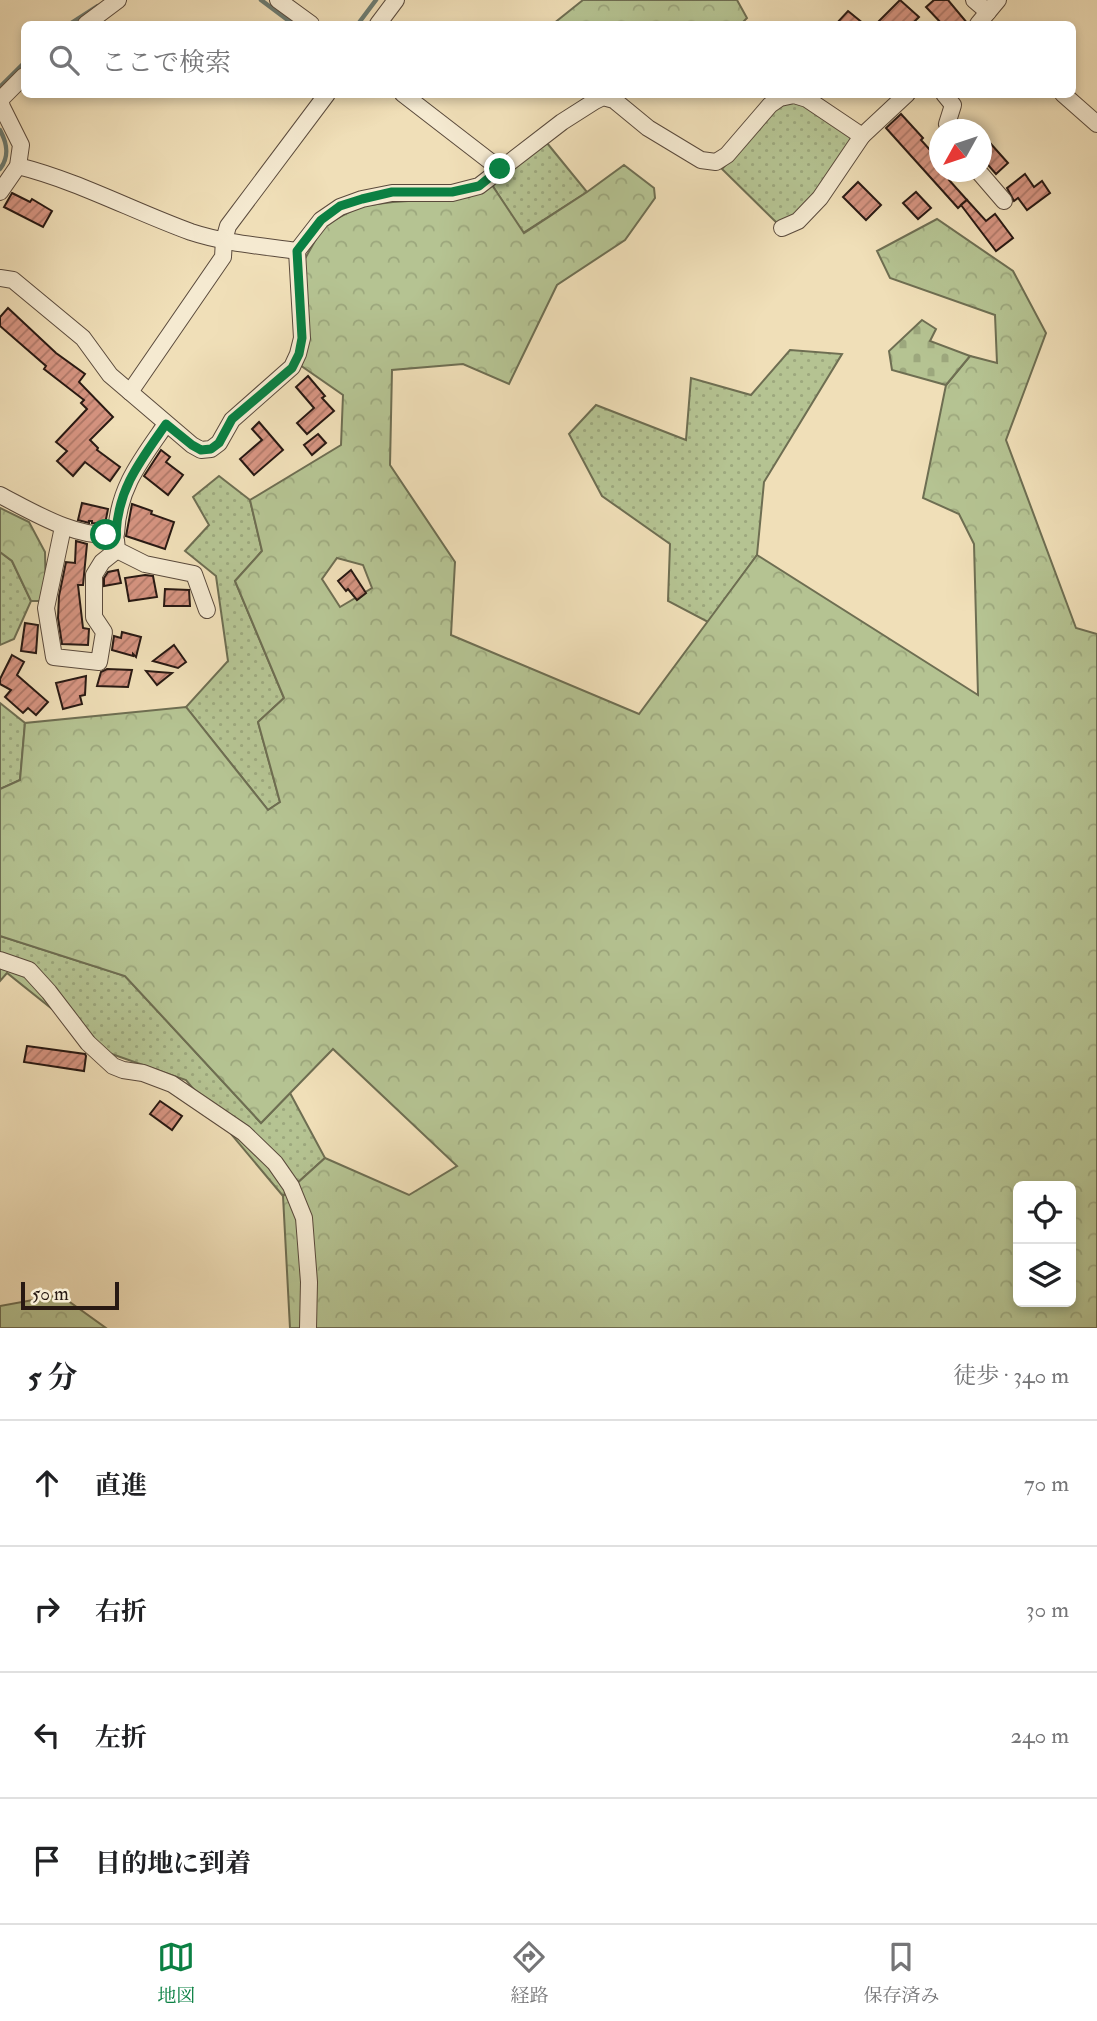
<!DOCTYPE html>
<html lang="ja">
<meta charset="utf-8">
<style>
:root{--surface:#fff;--page:#f6f6f6;--text:#202124;--muted:#757577;--line:#e0e0e0;--accent:#0b8043}
body{margin:0;font-family:"IM FELL Double Pica","Noto Serif JP",serif;background:var(--page);color:var(--text)}
.controls{position:absolute;right:21px;bottom:21px;display:grid;overflow:hidden;border-radius:10px;box-shadow:0 4px 10px #0003}
.controls button{width:63px;height:63px;display:grid;place-items:center;padding:0;border:0;border-bottom:2px solid var(--line);background:var(--surface);color:var(--text);font:35px sans-serif}
.compass{position:absolute;left:929px;top:119px;width:63px;height:63px;border-radius:50%;background:var(--surface);box-shadow:0 4px 10px #0003;rotate:230deg}
.scale{position:absolute;left:21px;bottom:18px;width:98px;box-sizing:border-box;padding-left:7px;border:4px solid #281913;border-top:0;font-size:19px;line-height:24px;white-space:nowrap;color:#281913;-webkit-text-stroke:5px #f5ead1;paint-order:stroke}
.stop{position:absolute;width:21px;height:21px;margin:-16px;border:5px solid #0b8043;border-radius:50%;background:#fff}
.stop.end{background:#0b8043;border-color:#fff;box-shadow:0 2px 7px #0008}
.list{margin:0;padding:0;list-style:none}
h2{display:flex;justify-content:space-between;align-items:center;height:91px;margin:0;padding:0 28px;font-size:30px}
h2 small{font-size:23px;font-weight:400;color:var(--muted)}
.list li{display:grid;grid-template-columns:46px 1fr auto;gap:21px;align-items:center;box-sizing:border-box;height:126px;padding:0 28px;border-top:2px solid var(--line)}
.list b{display:block;font-size:26px;white-space:nowrap}
.list em{font-size:23px;font-style:normal;color:var(--muted)}
.icon{flex:none;width:38px;height:38px;fill:none;stroke:currentColor;stroke-width:2;stroke-linecap:round;stroke-linejoin:round}
.map{position:relative;flex:none;width:1097px;height:1328px;overflow:hidden}
.search{position:absolute;background:var(--surface);box-shadow:0 4px 10px #0003;left:21px;right:21px;top:21px;height:77px;display:flex;align-items:center;gap:18px;box-sizing:border-box;padding:0 24px;border-radius:10px;color:var(--muted);font-size:26px}
.sheet{height:595px;background:var(--surface)}
nav{display:flex;justify-content:space-around;align-items:center;box-sizing:border-box;height:98px;border-top:2px solid var(--line);background:var(--surface);font-size:19px;color:var(--muted)}
nav a{display:grid;justify-items:center;gap:4px}
nav .on{color:var(--accent)}
.map>svg:first-child{display:block}
.grass{fill:url(#grass-dots);stroke:#6e6e52;stroke-width:2}
.forest{fill:url(#forest-crowns);stroke:#6e6e52;stroke-width:2;fill-rule:evenodd}
.cemetery{fill:url(#cemetery-stones);stroke:#6e6e52;stroke-width:2}
.lines{fill:none;stroke-linecap:round;stroke-linejoin:round}
.stream{stroke:#6c7b71;stroke-width:4.5}
.building{fill:url(#building-hatch);stroke:#281913;stroke-width:2}
.minor-casing{stroke:#5a4a3c;stroke-width:18}
.minor{stroke:#f5ead1;stroke-width:16}
.route{stroke:#0b8043;stroke-width:9}
</style>
<div class="map">
<svg width="1097" height="1328" viewBox="0 0 1097 1328">
<defs>
<pattern id="grass-dots" width="8" height="8" patternUnits="userSpaceOnUse" patternTransform="scale(1.75)"><rect width="8" height="8" fill="#b5c392"/><path d="M2 2h.1M6 6h.1" fill="none" stroke="#9ca77d" stroke-width="1.8" stroke-linecap="round"/></pattern>
<pattern id="forest-crowns" width="20" height="18" patternUnits="userSpaceOnUse" patternTransform="scale(1.75)"><rect width="20" height="18" fill="#b5c392"/><path d="M2 6a3 3 0 1 1 6 0M12 15a3 3 0 1 1 6 0" fill="none" stroke="#9ca77d"/></pattern>
<pattern id="cemetery-stones" width="16" height="16" patternUnits="userSpaceOnUse" patternTransform="scale(1.75)"><rect width="16" height="16" fill="#b5c392"/><path d="M2 7V4a2 2 0 0 1 4 0v3zM10 15v-3a2 2 0 0 1 4 0v3z" fill="#9ca77d"/></pattern>
<pattern id="building-hatch" width="6" height="6" patternUnits="userSpaceOnUse" patternTransform="scale(1.75)"><rect width="6" height="6" fill="#d69481"/><path d="M-1 1l2-2M0 6l6-6M5 7l2-2" fill="none" stroke="#ae7868"/></pattern>
</defs>
<rect width="100%" height="100%" fill="#f0dfb8"/>
<filter id="stains"><feTurbulence type="fractalNoise" baseFrequency=".00286" numOctaves="4"/><feColorMatrix values="0 0 0 0 .2 0 0 0 0 .09 0 0 0 0 .02 0 0 0 .5 -.17"/></filter>
<radialGradient id="worn" r=".72"><stop offset=".6" stop-color="#630" stop-opacity="0"/><stop offset="1" stop-color="#630" stop-opacity=".3"/></radialGradient>
<g class="grass">
<path d="M 797,100 L 857,138 L 800,214 L 778,224 L 722,169 L 776,107 Z"/>
<path d="M 547,143 L 587,192 L 523,233 L 492,185 Z"/>
<path d="M 790,350 L 842,354 L 764,482 L 757,555 L 708,622 L 668,601 L 670,544 L 602,496 L 569,434 L 596,405 L 686,440 L 691,378 L 751,395 Z"/>
<path d="M 219,476 L 250,500 L 262,551 L 235,581 L 284,698 L 258,722 L 280,802 L 268,810 L 186,707 L 228,661 L 216,576 L 185,551 L 209,525 L 193,497 Z"/>
<path d="M 0,552 L 12,561 L 31,601 L 14,639 L 0,645 Z"/>
<path d="M 0,703 L 25,723 L 20,780 L 0,789 Z"/>
<path d="M 0,936 L 125,976 L 261,1123 L 290,1093 L 325,1158 L 283,1196 L 186,1080 L 106,1052 L 7,973 L 0,981 Z"/>
</g>
<g class="forest">
<path d="M 583,0 L 737,0 L 747,18 L 741,24 L 553,24 Z"/>
<path d="M 624,165 L 654,188 L 655,198 L 625,240 L 557,285 L 509,384 L 463,364 L 392,370 L 390,465 L 455,562 L 451,635 L 639,714 L 757,555 L 978,695 L 974,544 L 959,514 L 923,498 L 946,385 L 970,356 L 997,363 L 995,315 L 890,278 L 877,251 L 937,219 L 1013,271 L 1046,333 L 1006,440 L 1076,628 L 1097,634 L 1097,1328 L 290,1328 L 283,1196 L 325,1158 L 409,1195 L 457,1166 L 333,1049 L 261,1123 L 125,976 L 0,936 L 0,789 L 20,780 L 25,723 L 186,707 L 268,810 L 280,802 L 258,722 L 284,698 L 235,581 L 262,551 L 250,500 L 341,445 L 343,395 L 300,365 L 309,323 L 302,264 L 324,225 L 361,206 L 393,202 L 469,197 L 492,185 L 524,233 L 587,192 ZM 337,558 L 363,565 L 372,588 L 340,607 L 322,579 ZM 1018,1186 L 1071,1186 L 1071,1302 L 1018,1302 Z"/>
<path d="M 0,508 L 29,522 L 45,552 L 46,601 L 31,601 L 12,561 L 0,552 Z"/>
<path d="M 60,1295 L 106,1328 L 0,1328 L 0,1306 Z"/>
</g>
<path class="cemetery" d="M 922,320 L 936,329 L 930,341 L 970,356 L 946,385 L 892,370 L 889,351 Z"/>
<g class="lines">
<g class="stream">
<path d="M 261,0 L 293,24"/>
<path d="M 70,24 L 98,6"/>
<path d="M 358,24 L 376,0"/>
<path d="M 0,87 L 24,63"/>
<path d="M 0,130 C 7,143 10,156 0,169"/>
</g>
</g>
<g class="building">
<path d="M 900,0 L 919,17 L 912,24 L 876,24 Z"/>
<path d="M 934,0 L 948,0 L 968,24 L 942,24 L 926,7 Z"/>
<path d="M 848,11 L 864,24 L 836,24 Z"/>
<path d="M 901,114 L 923,138 L 921,140 L 940,161 L 940,172 L 958,172 L 949,180 L 967,200 L 958,208 L 886,128 Z"/>
<path d="M 982,134 L 1008,163 L 996,174 L 982,158 Z"/>
<path d="M 1025,174 L 1034,187 L 1042,181 L 1050,193 L 1027,210 L 1018,198 L 1014,201 L 1007,188 Z"/>
<path d="M 858,182 L 881,205 L 866,220 L 843,197 Z"/>
<path d="M 916,192 L 931,208 L 918,219 L 903,203 Z"/>
<path d="M 12,193 L 30,202 L 32,199 L 52,211 L 43,227 L 4,207 Z"/>
<path d="M 967,200 L 986,221 L 995,214 L 1013,238 L 996,251 L 961,205 Z"/>
<path d="M 8,308 L 56,353 L 85,374 L 79,382 L 113,417 L 90,440 L 98,448 L 97,450 L 120,467 L 110,481 L 85,462 L 73,476 L 57,461 L 67,451 L 56,442 L 87,409 L 81,403 L 84,400 L 44,369 L 46,366 L 0,326 L 0,317 Z"/>
<path d="M 308,376 L 325,396 L 322,398 L 334,411 L 307,434 L 297,423 L 314,408 L 296,387 Z"/>
<path d="M 259,422 L 283,450 L 254,475 L 240,459 L 262,440 L 252,429 Z"/>
<path d="M 318,434 L 326,443 L 312,455 L 304,445 Z"/>
<path d="M 161,450 L 170,457 L 166,462 L 183,475 L 168,495 L 144,476 Z"/>
<path d="M 82,503 L 108,509 L 105,524 L 92,523 L 92,521 L 89,521 L 89,523 L 78,520 Z"/>
<path d="M 132,504 L 152,511 L 151,514 L 174,522 L 165,549 L 126,536 Z"/>
<path d="M 76,541 L 87,544 L 83,585 L 78,585 L 83,628 L 89,629 L 88,645 L 62,644 L 58,618 L 59,596 L 66,562 L 75,563 Z"/>
<path d="M 118,570 L 121,583 L 104,586 L 104,578 L 108,572 Z"/>
<path d="M 351,570 L 366,593 L 357,600 L 348,589 L 346,591 L 338,581 Z"/>
<path d="M 145,575 L 153,576 L 157,597 L 129,601 L 125,578 Z"/>
<path d="M 165,589 L 189,590 L 190,606 L 164,606 Z"/>
<path d="M 25,623 L 38,625 L 36,653 L 21,651 Z"/>
<path d="M 122,632 L 141,637 L 136,657 L 133,654 L 133,656 L 112,650 L 114,636 L 121,638 Z"/>
<path d="M 174,645 L 186,662 L 178,668 L 153,661 Z"/>
<path d="M 12,655 L 24,662 L 17,675 L 48,702 L 36,715 L 28,708 L 23,713 L 5,697 L 11,690 L 0,684 L 0,679 Z"/>
<path d="M 107,669 L 132,670 L 128,687 L 97,686 L 101,672 Z"/>
<path d="M 146,671 L 172,673 L 157,685 Z"/>
<path d="M 86,676 L 85,695 L 80,696 L 82,704 L 63,709 L 56,683 Z"/>
<path d="M 27,1046 L 85,1054 L 86,1056 L 84,1071 L 24,1062 Z"/>
<path d="M 160,1101 L 182,1116 L 172,1130 L 150,1114 Z"/>
</g>
<g class="lines">
<defs>
<g id="minor">
<path d="M 278,0 L 311,24"/>
<path d="M 974,0 L 988,12"/>
<path d="M 86,24 L 118,0"/>
<path d="M 378,24 L 396,0"/>
<path d="M 978,24 L 998,0"/>
<path d="M 403,94 L 500,169"/>
<path d="M 944,94 L 953,105 L 947,124 L 952,130"/>
<path d="M 1063,94 L 1097,124"/>
<path d="M 18,166 C 78,181 133,211 191,232 C 224,243 262,246 297,251"/>
<path d="M 979,172 L 1004,201"/>
<path d="M 0,192 L 18,166 L 21,145 L 2,107 L 0,100 L 24,76"/>
<path d="M 782,228 L 798,221 L 820,198 L 862,136 L 907,94"/>
<path d="M 0,278 L 13,280 L 83,338 L 110,375 L 192,445 L 201,450 L 211,449 L 219,443 L 232,420 L 292,367 L 298,354 L 302,338 L 297,251 L 321,220 L 340,207 L 362,199 L 392,193 L 452,193 L 479,186 L 562,122 L 595,101 L 603,97 L 614,100 L 648,128 L 701,160 L 716,162 L 727,155 L 770,105 L 780,98 L 794,95 L 807,99 L 862,136"/>
<path d="M 130,392 L 223,257 L 224,240 L 228,226 L 327,94"/>
<path d="M 0,495 C 33,512 78,540 116,534 C 118,488 141,460 166,424"/>
<path d="M 63,527 L 46,608 L 54,657 L 99,662 L 104,632 L 94,617 L 94,575 L 102,562 L 117,550"/>
<path d="M 116,540 L 117,550 L 145,564 L 194,574 L 207,610"/>
<path d="M 0,960 L 29,970 L 49,992 L 88,1043 L 113,1066 L 123,1070 L 143,1073 L 172,1084 L 244,1133 L 275,1163 L 291,1186 L 304,1218 L 309,1282 L 308,1328"/>
</g>
</defs>
<use href="#minor" class="minor-casing"/>
<use href="#minor" class="minor"/>
</g>
<g class="lines">
<path class="route" d="M 106,535 L 116,534 C 118,488 141,460 166,424 L 192,445 L 201,450 L 211,449 L 219,443 L 232,419 L 292,368 L 299,354 L 302,338 L 297,251 L 321,220 L 340,206 L 362,199 L 392,192 L 452,192 L 479,186 L 500,169"/>
</g>
<rect width="100%" height="100%" filter="url(#stains)"/>
<rect width="100%" height="100%" fill="url(#worn)"/>
</svg>
<div class="controls">
<button><svg class="icon" aria-label="locate" viewBox="0 0 24 24"><circle cx="12" cy="12" r="6"/><path d="M12 2v4M12 18v4M2 12h4M18 12h4"/></svg></button>
<button><svg class="icon" aria-label="layers" viewBox="0 0 24 24"><path d="M12 4l9 5-9 5-9-5zM3 14l9 5 9-5"/></svg></button>
</div>
<svg class="compass" viewBox="-18 -18 36 36"><path d="M0-13l5 13h-10z" fill="#e53935"/><path d="M0 13l5-13h-10z" fill="#757577"/></svg>
<div class="scale">50 m</div>
<div class="stop" style="left:106px;top:535px"></div>
<div class="stop end" style="left:500px;top:169px"></div>
<div class="search"><svg class="icon" aria-label="search" viewBox="0 0 24 24"><circle cx="10" cy="10" r="6"/><path d="M15 15l6 6"/></svg>ここで検索</div>
</div>
<section class="sheet">
<h2>5 分<small>徒歩 · 340 m</small></h2>
<ul class="list">
<li><svg class="icon" aria-label="ahead" viewBox="0 0 24 24"><path d="M12 20V5M6 11l6-6 6 6"/></svg><div><b>直進</b></div><em>70 m</em></li>
<li><svg class="icon" aria-label="right" viewBox="0 0 24 24"><path d="M7 20v-9h11M14 6l5 5-5 5"/></svg><div><b>右折</b></div><em>30 m</em></li>
<li><svg class="icon" aria-label="left" viewBox="0 0 24 24"><path d="M17 20v-9H6M10 6l-5 5 5 5"/></svg><div><b>左折</b></div><em>240 m</em></li>
<li><svg class="icon" aria-label="arrive" viewBox="0 0 24 24"><path d="M6 21V4h12l-3 4 3 4H6"/></svg><div><b>目的地に到着</b></div></li>
</ul>
</section>
<nav>
<a class="on"><svg class="icon" aria-label="map" viewBox="0 0 24 24"><path d="M3 6l6-2 6 2 6-2v14l-6 2-6-2-6 2zM9 4v14M15 6v14"/></svg>地図</a>
<a><svg class="icon" aria-label="directions" viewBox="0 0 24 24"><path d="M12 3l9 9-9 9-9-9zM9 14v-3h6M13 9l2 2-2 2"/></svg>経路</a>
<a><svg class="icon" aria-label="saved" viewBox="0 0 24 24"><path d="M7 4h10v16l-5-4-5 4z"/></svg>保存済み</a>
</nav>
